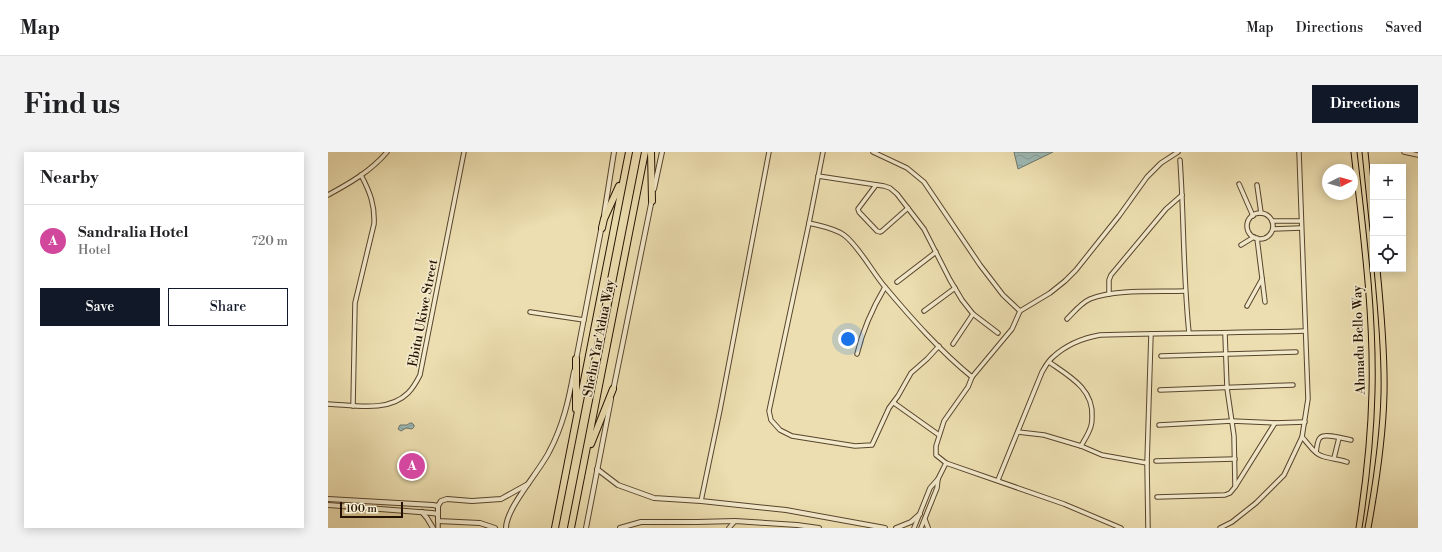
<!DOCTYPE html>
<meta charset="utf-8">
<style>
:root{--surface:#fff;--page:#f2f2f2;--text:#202124;--muted:#757577;--line:#e0e0e0;--accent:#111827}
body{margin:0;font-family:"Libre Bodoni",serif;background:var(--page);color:var(--text)}
.controls{position:absolute;right:12px;top:12px;display:grid;overflow:hidden;border-radius:0px;box-shadow:0 2px 10px #0003}
.controls button{width:36px;height:36px;display:grid;place-items:center;padding:0;border:0;border-bottom:1px solid var(--line);background:var(--surface);color:var(--text);font:20px sans-serif}
.compass{position:absolute;left:994px;top:12px;width:36px;height:36px;border-radius:50%;background:var(--surface);box-shadow:0 2px 10px #0003;rotate:84deg}
.scale{position:absolute;left:12px;bottom:10px;width:63px;box-sizing:border-box;padding-left:4px;border:2px solid #261202;border-top:0;font-size:11px;line-height:14px;white-space:nowrap;color:#261202;-webkit-text-stroke:3px #f3eacc;paint-order:stroke}
.you{position:absolute;left:520px;top:187px;width:14px;height:14px;margin:-10px;border:3px solid #fff;border-radius:50%;background:#1a73e8;box-shadow:0 0 0 6px #1a73e833}
.badge{display:grid;place-items:center;width:26px;height:26px;border-radius:50%;background:var(--accent);color:#fff;font-size:13px;font-weight:700}
.pin{position:absolute;translate:-50% -50%;border:2px solid #fff;box-shadow:0 1px 4px #0006}
.list{margin:0;padding:0;list-style:none}
h2{display:flex;justify-content:space-between;align-items:center;height:52px;margin:0;padding:0 16px;font-size:17px}
h2 small{font-size:13px;font-weight:400;color:var(--muted)}
.list li{display:grid;grid-template-columns:26px 1fr auto;gap:12px;align-items:center;box-sizing:border-box;height:72px;padding:0 16px;border-top:1px solid var(--line)}
.list b{display:block;font-size:15px;white-space:nowrap}
.list p{margin:0;font-size:13px;white-space:nowrap;color:var(--muted)}
.list em{font-size:13px;font-style:normal;color:var(--muted)}
.actions{display:flex;gap:8px;padding:12px 16px}
.actions a{flex:1;padding:9px 0;border:1px solid var(--accent);border-radius:0px;text-align:center;font-size:14px;color:var(--accent)}
.actions .main{background:var(--accent);color:#fff}
.icon{flex:none;width:22px;height:22px;fill:none;stroke:currentColor;stroke-width:2;stroke-linecap:round;stroke-linejoin:round}
.map{position:relative;flex:none;width:1090px;height:376px;overflow:hidden;border-radius:0px}
header{display:flex;align-items:center;gap:24px;box-sizing:border-box;height:56px;padding:0 20px;background:var(--surface);border-bottom:1px solid var(--line)}
header strong{font-size:19px}
nav{display:flex;gap:22px;margin-inline-start:auto;font-size:14px}
.intro{display:flex;align-items:center;justify-content:space-between;box-sizing:border-box;height:96px;padding:0 24px}
h1{margin:0;font-size:28px}
.button{padding:10px 18px;border-radius:0px;background:var(--accent);color:#fff;font-size:14px;font-weight:700}
main{display:flex;gap:24px;padding:0 24px}
aside{flex:1;background:var(--surface);border-radius:0px;box-shadow:0 2px 10px #0003}
.map>svg:first-child{display:block}
.water{fill:url(#water-waves);stroke:#6d776e}
.lines{fill:none;stroke-linecap:round;stroke-linejoin:round}
.minor-casing{stroke:#58452e;stroke-width:5.5}
.tertiary-casing{stroke:#58452e;stroke-width:6}
.primary-casing{stroke:#261202;stroke-width:7}
.motorway-casing{stroke:#261202;stroke-width:8}
.minor{stroke:#f3eacc;stroke-width:3.5}
.tertiary{stroke:#f3eacc;stroke-width:4}
.primary{stroke:#ecdeb0;stroke-width:5}
.motorway{stroke:#ecdeb0;stroke-width:6}
.labels{text-anchor:middle;stroke-width:3.5;stroke-linejoin:round;paint-order:stroke}
.street-label{font-size:13px;fill:#261202;stroke:#f3eacc}
</style>
<header>
<strong>Map</strong>
<nav><a>Map</a><a>Directions</a><a>Saved</a></nav>
</header>
<div class="intro"><h1>Find us</h1><a class="button">Directions</a></div>
<main>
<aside>
<h2>Nearby<small></small></h2>
<ul class="list">
<li><span class="badge" style="background:#d1479c">A</span><div><b>Sandralia Hotel</b><p>Hotel</p></div><em>720 m</em></li>
</ul>
<div class="actions"><a class="main">Save</a><a>Share</a></div>
</aside>
<div class="map">
<svg width="1090" height="376" viewBox="0 0 1090 376">
<defs>
<pattern id="water-waves" width="16" height="10" patternUnits="userSpaceOnUse"><rect width="16" height="10" fill="#9dbab6"/><path d="M0 5q4-4 8 0t8 0" fill="none" stroke="#879f9b"/></pattern>
</defs>
<rect width="100%" height="100%" fill="#ecdeb0"/>
<filter id="stains"><feTurbulence type="fractalNoise" baseFrequency=".005" numOctaves="4"/><feColorMatrix values="0 0 0 0 .2 0 0 0 0 .09 0 0 0 0 .02 0 0 0 .5 -.17"/></filter>
<radialGradient id="worn" r=".72"><stop offset=".6" stop-color="#630" stop-opacity="0"/><stop offset="1" stop-color="#630" stop-opacity=".3"/></radialGradient>
<g class="water">
<path d="M 686,0 L 725,0 L 690,17 Z"/>
<path d="M 82,271 L 84,271 L 86,273 L 86,275 L 84,277 L 78,276 L 73,279 L 70,277 L 72,273 L 79,273 Z"/>
</g>
<g class="lines">
<defs>
<g id="minor">
<path d="M 495,0 L 481,71 L 441,259 L 443,268 L 452,278 L 464,284 L 527,294 L 544,293 L 561,256 L 570,244 L 583,221 L 599,207 L 611,194"/>
<path d="M 545,0 L 579,16 L 596,30 L 652,113 L 675,143 L 692,159"/>
<path d="M 1076,0 L 1090,3"/>
<path d="M 852,8 C 856,65 855,123 861,181"/>
<path d="M 490,24 L 556,34 L 562,36 L 569,42 L 596,77 L 622,128 L 634,148 L 645,162 L 670,181"/>
<path d="M 911,32 L 925,64"/>
<path d="M 548,33 L 530,57 L 531,60 L 549,79 L 552,80 L 554,79 L 580,56"/>
<path d="M 929,33 L 933,61"/>
<path d="M 0,43 C 22,31 43,19 59,0"/>
<circle cx="932" cy="74" r="13"/>
<path d="M 944,69 L 973,69"/>
<path d="M 481,71 C 493,74 506,76 516,83 C 530,93 545,121 557,135 C 584,167 612,199 644,225"/>
<path d="M 945,77 L 973,76"/>
<path d="M 929,86 L 937,150"/>
<path d="M 913,93 L 926,85"/>
<path d="M 569,130 L 608,100"/>
<path d="M 781,142 L 781,128 L 783,123 L 838,57 L 854,43"/>
<path d="M 919,154 L 934,127"/>
<path d="M 596,159 L 627,136"/>
<path d="M 202,160 L 256,168"/>
<path d="M 739,167 C 746,160 753,151 762,147 C 787,137 829,140 857,139"/>
<path d="M 897,182 L 899,236 L 906,284 L 907,334"/>
<path d="M 625,192 L 645,162"/>
<path d="M 529,202 C 535,177 544,157 557,135"/>
<path d="M 833,204 L 968,200"/>
<path d="M 721,210 C 741,224 766,237 764,265 C 764,268 764,271 763,274 C 761,281 757,287 753,294"/>
<path d="M 832,238 L 965,233"/>
<path d="M 566,251 L 611,283"/>
<path d="M 0,252 C 25,253 60,261 80,241 C 85,236 89,229 92,223 L 136,0"/>
<path d="M 25,254 L 27,151 L 46,72 C 47,53 42,40 33,23"/>
<path d="M 831,273 L 904,269 L 947,271 L 977,270"/>
<path d="M 690,280 L 716,283 L 753,294 L 774,303 L 819,311"/>
<path d="M 974,285 C 980,291 986,302 994,304 C 1002,307 1011,307 1019,310"/>
<path d="M 988,300 C 989,296 989,287 993,285 C 998,281 1017,287 1023,288"/>
<path d="M 1006,306 L 1011,286"/>
<path d="M 828,309 L 907,307"/>
<path d="M 618,311 L 608,303 L 608,294 L 616,269 L 640,235 L 644,225 L 684,177 L 692,159 L 722,141 L 737,129 L 748,118 L 791,64 L 819,25 L 833,11 L 850,0"/>
<path d="M 670,328 L 714,220 C 717,215 720,209 725,205 C 738,193 755,186 772,183 C 841,181 909,181 977,179"/>
<path d="M 829,345 L 897,343 L 902,341 L 907,335 L 947,271"/>
<path d="M 373,349 L 392,258 L 441,0"/>
<path d="M 110,376 L 110,369"/>
<path d="M 401,376 L 407,369"/>
<path d="M 586,376 L 602,336 L 610,327"/>
<path d="M 593,376 L 609,336 L 610,327 L 618,311 L 736,352 L 793,376"/>
<path d="M 820,376 L 819,311 L 823,182"/>
<path d="M 892,376 L 904,370 L 928,351 L 956,323 L 974,285 L 980,247 L 971,0"/>
</g>
<g id="tertiary">
<path d="M 326,37 L 334,0"/>
<path d="M 276,63 L 286,0"/>
<path d="M 248,208 L 274,73"/>
<path d="M 285,239 L 324,47"/>
<path d="M 269,317 L 290,333 L 326,346 L 373,349 L 458,358 L 557,376"/>
<path d="M 0,347 L 105,353 L 110,354"/>
<path d="M 0,353 L 104,361 L 110,362"/>
<path d="M 110,354 L 113,349 L 119,347 L 144,349 L 173,347 L 200,332"/>
<path d="M 110,354 L 110,369 L 152,371 L 167,376"/>
<path d="M 94,360 L 99,366 L 105,376"/>
<path d="M 597,368 L 600,376"/>
<path d="M 178,376 C 178,356 211,320 221,300 C 235,274 241,247 246,219"/>
<path d="M 258,376 L 283,247"/>
<path d="M 292,376 L 313,370 L 369,370 L 407,369 L 469,373 L 491,376"/>
<path d="M 568,376 L 583,370 L 592,362"/>
</g>
<g id="primary">
<path d="M 1026,0 C 1035,79 1046,160 1044,240 C 1043,285 1038,331 1031,376"/>
<path d="M 1037,0 L 1045,78"/>
<path d="M 1040,376 C 1048,332 1055,287 1056,242 C 1057,201 1053,158 1049,117"/>
</g>
<g id="motorway">
<path d="M 323,0 L 324,49"/>
<path d="M 274,76 L 276,67 L 291,34"/>
<path d="M 248,257 L 248,207"/>
<path d="M 263,292 L 285,237"/>
<path d="M 227,376 L 301,0"/>
<path d="M 243,376 L 317,0"/>
</g>
</defs>
<use href="#minor" class="minor-casing"/>
<use href="#tertiary" class="tertiary-casing"/>
<use href="#primary" class="primary-casing"/>
<use href="#motorway" class="motorway-casing"/>
<use href="#minor" class="minor"/>
<use href="#tertiary" class="tertiary"/>
<use href="#primary" class="primary"/>
<use href="#motorway" class="motorway"/>
</g>
<g class="labels">
<g class="street-label">
<text transform="translate(94 161) rotate(-79)" y="5">Ebitu Ukiwe Street</text>
<text transform="translate(270 186) rotate(-79)" y="5">Shehu Yar'Adua Way</text>
<text transform="translate(1030 188) rotate(-92)" y="5">Ahmadu Bello Way</text>
</g>
</g>
<rect width="100%" height="100%" filter="url(#stains)"/>
<rect width="100%" height="100%" fill="url(#worn)"/>
</svg>
<div class="controls">
<button>+</button>
<button>−</button>
<button><svg class="icon" aria-label="locate" viewBox="0 0 24 24"><circle cx="12" cy="12" r="6"/><path d="M12 2v4M12 18v4M2 12h4M18 12h4"/></svg></button>
</div>
<svg class="compass" viewBox="-18 -18 36 36"><path d="M0-13l5 13h-10z" fill="#e53935"/><path d="M0 13l5-13h-10z" fill="#757577"/></svg>
<div class="scale">100 m</div>
<div class="you"></div>
<div class="pin badge" style="left:84px;top:314px;background:#d1479c">A</div>
</div>
</main>
